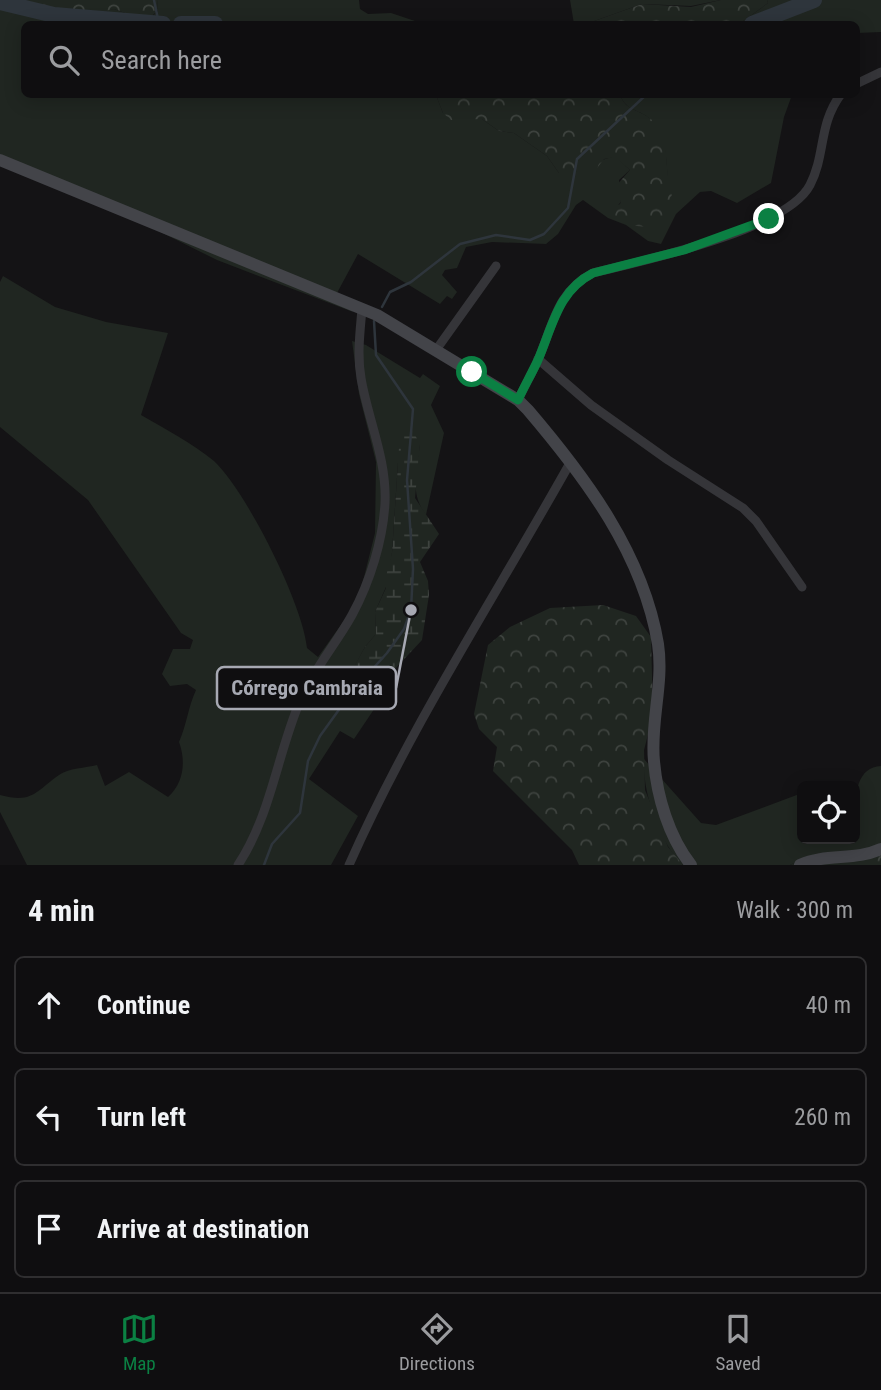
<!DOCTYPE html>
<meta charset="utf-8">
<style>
:root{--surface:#0f0e10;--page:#1d1c1e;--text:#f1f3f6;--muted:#9b9c9f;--line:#2f2e30;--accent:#0b8043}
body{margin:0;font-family:"Roboto Condensed",sans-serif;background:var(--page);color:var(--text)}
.controls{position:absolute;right:21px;bottom:21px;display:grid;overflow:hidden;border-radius:10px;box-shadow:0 4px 18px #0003}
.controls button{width:63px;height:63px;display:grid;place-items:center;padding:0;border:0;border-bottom:2px solid var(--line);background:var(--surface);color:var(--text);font:35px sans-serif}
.stop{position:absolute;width:21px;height:21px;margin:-16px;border:5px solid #0b8043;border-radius:50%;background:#fff}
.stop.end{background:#0b8043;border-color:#fff;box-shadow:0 2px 7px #0008}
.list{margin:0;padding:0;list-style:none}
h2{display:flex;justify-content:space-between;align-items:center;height:91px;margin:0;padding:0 28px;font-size:30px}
h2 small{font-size:23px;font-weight:400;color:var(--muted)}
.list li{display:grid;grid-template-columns:46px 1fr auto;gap:21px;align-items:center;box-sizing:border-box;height:98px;margin:0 14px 14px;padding:0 14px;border:2px solid var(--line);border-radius:10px}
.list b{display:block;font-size:26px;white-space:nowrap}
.list em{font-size:23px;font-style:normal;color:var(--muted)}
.icon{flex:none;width:38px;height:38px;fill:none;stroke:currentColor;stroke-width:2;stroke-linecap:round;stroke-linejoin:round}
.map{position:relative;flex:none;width:881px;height:865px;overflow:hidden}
.search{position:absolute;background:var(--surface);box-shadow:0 4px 18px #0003;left:21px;right:21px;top:21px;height:77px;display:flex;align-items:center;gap:18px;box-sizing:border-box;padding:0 24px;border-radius:10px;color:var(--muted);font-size:26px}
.sheet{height:427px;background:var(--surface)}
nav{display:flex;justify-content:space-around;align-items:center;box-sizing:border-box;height:98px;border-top:2px solid var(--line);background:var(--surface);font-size:19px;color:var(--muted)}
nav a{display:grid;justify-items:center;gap:4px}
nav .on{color:var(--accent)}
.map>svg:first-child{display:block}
.grass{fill:#202621}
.forest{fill:url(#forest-crowns)}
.wetland{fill:url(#wetland-marsh)}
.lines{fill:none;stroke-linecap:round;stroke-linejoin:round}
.stream{stroke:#2e353c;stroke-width:2.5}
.river{stroke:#2e353c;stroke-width:16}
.street{stroke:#353539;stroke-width:9}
.secondary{stroke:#434449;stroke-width:12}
.route{stroke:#0b8043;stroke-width:9}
.leader{fill:none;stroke:#a7a9b3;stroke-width:2.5}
.callout-dot{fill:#a7a9b3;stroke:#0f0e10;stroke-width:2.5}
.callout{fill:#0f0e10;stroke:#a7a9b3;stroke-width:2.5}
.callout-label{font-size:21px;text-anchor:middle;font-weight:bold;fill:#a7a9b3}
</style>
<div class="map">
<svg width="881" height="865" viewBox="0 0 881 865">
<defs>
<pattern id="forest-crowns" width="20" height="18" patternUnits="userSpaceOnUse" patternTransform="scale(1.75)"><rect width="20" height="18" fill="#202621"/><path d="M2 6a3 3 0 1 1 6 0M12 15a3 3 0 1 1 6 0" fill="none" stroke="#3e433f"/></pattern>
<pattern id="wetland-marsh" width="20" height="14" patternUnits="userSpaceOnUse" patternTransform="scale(1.75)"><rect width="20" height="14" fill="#202621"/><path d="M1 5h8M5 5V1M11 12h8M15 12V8" fill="none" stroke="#3e433f"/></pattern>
</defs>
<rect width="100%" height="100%" fill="#141315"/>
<g class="grass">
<path d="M 157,0 L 359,0 L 360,9 L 368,14 L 391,13 L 424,24 L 24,24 L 24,94 L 436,95 L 443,113 L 482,119 L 499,131 L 514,133 L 547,156 L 559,173 L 615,156 L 630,170 L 619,180 L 621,202 L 618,205 L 668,181 C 666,159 667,133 649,118 C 638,109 626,111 620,95 L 792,95 L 784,117 L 771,183 L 737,203 L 711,191 L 700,192 L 676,214 L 661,244 L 648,241 L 626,225 L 608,218 L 583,200 L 576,205 L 558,234 L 546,244 L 492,242 L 466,247 L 457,268 L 445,270 L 442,275 L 457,292 L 452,299 L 447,296 L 440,304 L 358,254 L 337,293 L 353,312 L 217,260 L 108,206 L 0,162 L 0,4 L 32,4 L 99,11 L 114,9 L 147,21 L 158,11 Z"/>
<path d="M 570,0 L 721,0 L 691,6 L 642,4 L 586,24 L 574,24 Z"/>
<path d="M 767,0 L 881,0 L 881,32 L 857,33 L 856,24 L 739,24 L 768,3 Z"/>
<path d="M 3,276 L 55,307 L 106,322 L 168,333 L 141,415 C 165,429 192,443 214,461 C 246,491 303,604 307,648 L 318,657 L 358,601 L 375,533 L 376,462 L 359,394 L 352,341 L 366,345 L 420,378 L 423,374 L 440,386 L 431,405 L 444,433 L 426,515 C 409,493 417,470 420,444 L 398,463 L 392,553 L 386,587 L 375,612 L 376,634 L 365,647 L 339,695 L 375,695 L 389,687 L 354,739 L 340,731 L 309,779 L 358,816 L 331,865 L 27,865 L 0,812 L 0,795 C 33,804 36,791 59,775 C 68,768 86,768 97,765 L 105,786 L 129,772 L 168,797 C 184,783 186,761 179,742 C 187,724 188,707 196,690 L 187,684 L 170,686 L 162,674 L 173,649 L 190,649 L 193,640 L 181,633 L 88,500 L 0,427 L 0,282 Z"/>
<path d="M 644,759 L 701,823 L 716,825 L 802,793 L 802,839 L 855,839 C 855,817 849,767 881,766 L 881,849 L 807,857 L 790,865 L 683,865 C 659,843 642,791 644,759 Z"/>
</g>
<g class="forest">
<path d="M 0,0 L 157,0 L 158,10 L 147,21 L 114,9 L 83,16 L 65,16 L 32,4 L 0,4 Z"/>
<path d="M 721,0 L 767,0 L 768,3 L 739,24 L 586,24 L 642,4 L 691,7 Z"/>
<path d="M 436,95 L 620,95 C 626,110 636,109 648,117 C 671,133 664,158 669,181 C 670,190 673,199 674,208 C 659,231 634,231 614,216 L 621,202 L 615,187 L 630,170 L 615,157 L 604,159 L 594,172 L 559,173 L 547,156 L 514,133 L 499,131 L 482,119 L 451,120 L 443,113 Z"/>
<path d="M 603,605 L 636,616 L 651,637 L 653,715 L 644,750 L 645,790 L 668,847 L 683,865 L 579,865 L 572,850 L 493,771 L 497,747 L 479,729 L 474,714 L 488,645 L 510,627 L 550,608 Z"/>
<path d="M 881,849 L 881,865 L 790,865 L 807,857 Z"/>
</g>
<path class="wetland" d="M 411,428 L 420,444 L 415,498 L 439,534 L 420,562 L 428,581 L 429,595 L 422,640 L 394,670 L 389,687 L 360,707 L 345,706 L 340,702 L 338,695 L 365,647 L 376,634 L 375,612 L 386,588 L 385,580 L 392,553 L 399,448 L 402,436 Z"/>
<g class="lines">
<g class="stream">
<path d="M 154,0 L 159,24"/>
<path d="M 382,307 L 390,292 L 411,282 L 460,244 L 496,235 L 530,240 L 544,234 L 568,208 L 577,159 L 647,94"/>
<path d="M 264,865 L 272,844 L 300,813 L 308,761 L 320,736 L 351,693 L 387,653 L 404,629 L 411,610 L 413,569 L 407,480 L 413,409 L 376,355 L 374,321"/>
</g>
<g class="river">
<path d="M 0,2 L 54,15 L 163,24"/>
<path d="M 181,24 L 215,24"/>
<path d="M 752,24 L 814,0"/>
</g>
<g class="street">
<path d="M 856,84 L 881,72"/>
<path d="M 436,350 L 496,266"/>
<path d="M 538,359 L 591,405 L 668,460 L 743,508 L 756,521 L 802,587"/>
<path d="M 518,400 C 524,387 532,373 538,360 C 553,325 557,291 593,273 C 642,261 787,230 810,185 C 826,154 818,125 841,94"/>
<path d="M 238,865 C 271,815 277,755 300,701 C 313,670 336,644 352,615 C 370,582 383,540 385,503 C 387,459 368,420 361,378 C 357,355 360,332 362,309"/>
<path d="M 349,865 C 411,725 495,597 570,463"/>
</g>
<g class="secondary">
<path d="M 0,160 L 377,315 L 518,400 L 528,410 C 586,478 643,554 658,644 C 664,684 650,722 654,761 C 657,797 669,837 691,865"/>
<path d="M 800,865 C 826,853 855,861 881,849"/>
</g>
</g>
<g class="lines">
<path class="route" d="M 472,372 L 518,400 C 524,387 532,373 538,360 C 553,325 558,291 593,273 L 684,250 L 769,219"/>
</g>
<path class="leader" d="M411 610L396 688"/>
<circle class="callout-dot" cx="411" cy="610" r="7"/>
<rect class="callout" x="217" y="667" width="179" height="42" rx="7"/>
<g class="callout-label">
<text x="307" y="695">Córrego Cambraia</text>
</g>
</svg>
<div class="controls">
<button><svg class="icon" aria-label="locate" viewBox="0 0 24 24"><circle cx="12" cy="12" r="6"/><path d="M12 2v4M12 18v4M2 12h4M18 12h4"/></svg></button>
</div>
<div class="stop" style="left:472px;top:372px"></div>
<div class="stop end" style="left:769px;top:219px"></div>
<div class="search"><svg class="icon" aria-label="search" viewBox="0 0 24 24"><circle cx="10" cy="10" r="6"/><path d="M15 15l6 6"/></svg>Search here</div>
</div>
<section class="sheet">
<h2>4 min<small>Walk · 300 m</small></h2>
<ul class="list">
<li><svg class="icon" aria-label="ahead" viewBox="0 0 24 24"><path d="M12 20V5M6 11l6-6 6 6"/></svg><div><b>Continue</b></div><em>40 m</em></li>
<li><svg class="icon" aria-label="left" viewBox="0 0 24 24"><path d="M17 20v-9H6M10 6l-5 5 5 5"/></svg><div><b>Turn left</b></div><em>260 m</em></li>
<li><svg class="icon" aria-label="arrive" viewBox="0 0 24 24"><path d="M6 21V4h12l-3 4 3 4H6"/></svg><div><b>Arrive at destination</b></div></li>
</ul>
</section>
<nav>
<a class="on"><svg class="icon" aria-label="map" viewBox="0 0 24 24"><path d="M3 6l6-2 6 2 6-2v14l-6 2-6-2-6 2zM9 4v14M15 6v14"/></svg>Map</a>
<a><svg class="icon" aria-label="directions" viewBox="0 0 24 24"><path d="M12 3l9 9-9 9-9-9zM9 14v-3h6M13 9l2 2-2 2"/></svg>Directions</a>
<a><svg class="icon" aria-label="saved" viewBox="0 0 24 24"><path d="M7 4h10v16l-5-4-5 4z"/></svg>Saved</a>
</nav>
